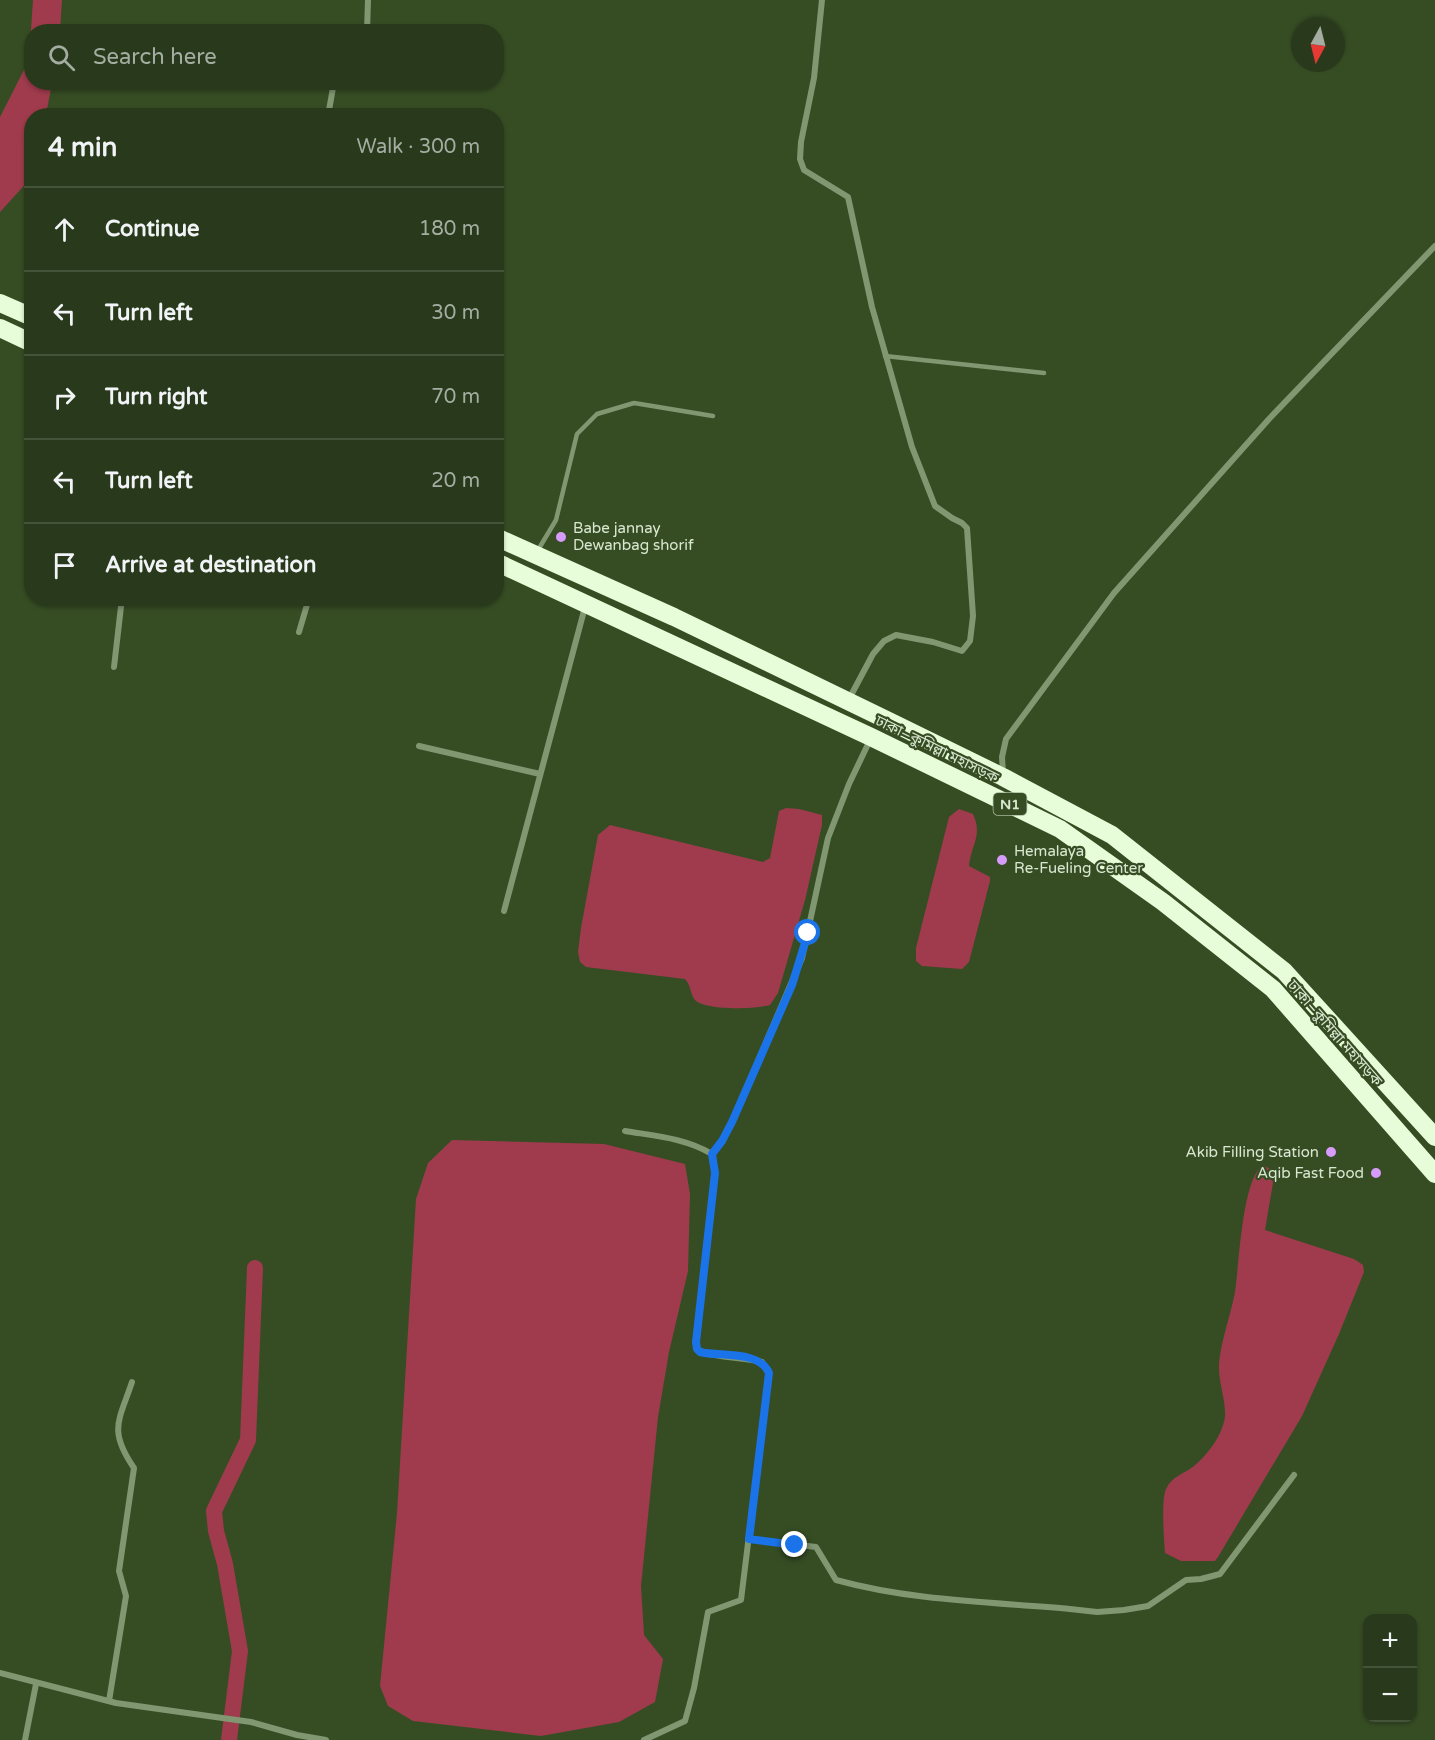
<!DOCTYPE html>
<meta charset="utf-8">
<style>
:root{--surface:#283a1b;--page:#344528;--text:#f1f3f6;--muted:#a5ada3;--line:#44543a}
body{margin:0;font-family:"Varela Round","Noto Sans Bengali",sans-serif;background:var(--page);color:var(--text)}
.controls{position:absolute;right:18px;bottom:18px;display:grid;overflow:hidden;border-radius:12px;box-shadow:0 2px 4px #0004}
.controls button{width:54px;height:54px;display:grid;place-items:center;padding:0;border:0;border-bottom:2px solid var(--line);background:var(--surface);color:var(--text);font:30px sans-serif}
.compass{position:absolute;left:1291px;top:18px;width:54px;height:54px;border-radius:50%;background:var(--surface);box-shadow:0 2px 4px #0004;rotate:187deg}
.stop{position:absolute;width:18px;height:18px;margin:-14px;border:4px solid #1a73e8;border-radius:50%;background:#fff}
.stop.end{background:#1a73e8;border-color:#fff;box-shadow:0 2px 6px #0008}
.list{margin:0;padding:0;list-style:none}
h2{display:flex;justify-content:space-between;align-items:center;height:78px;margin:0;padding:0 24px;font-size:26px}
h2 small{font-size:20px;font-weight:400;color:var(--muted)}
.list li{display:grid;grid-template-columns:39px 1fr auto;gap:18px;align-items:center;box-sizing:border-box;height:84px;padding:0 24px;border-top:2px solid var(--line)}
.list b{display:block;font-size:22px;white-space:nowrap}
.list em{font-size:20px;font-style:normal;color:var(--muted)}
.icon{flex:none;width:33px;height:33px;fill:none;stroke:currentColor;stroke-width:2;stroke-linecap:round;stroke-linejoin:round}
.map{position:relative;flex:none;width:1435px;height:1740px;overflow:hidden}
.search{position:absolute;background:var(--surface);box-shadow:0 2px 4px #0004;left:24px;top:24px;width:480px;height:66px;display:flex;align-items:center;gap:15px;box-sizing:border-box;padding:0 21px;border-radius:24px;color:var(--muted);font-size:22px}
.panel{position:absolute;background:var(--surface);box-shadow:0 2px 4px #0004;left:24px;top:108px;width:480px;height:498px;border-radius:24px}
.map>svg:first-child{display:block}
.water{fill:#9f3b4d}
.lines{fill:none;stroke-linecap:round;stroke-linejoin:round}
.canal{stroke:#9f3b4d;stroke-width:16}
.lane{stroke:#819772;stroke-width:4.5}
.street{stroke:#819772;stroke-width:6}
.highway{stroke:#e7fcd8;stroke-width:18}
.route{stroke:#1a73e8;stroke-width:8}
.poi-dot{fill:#d79bf9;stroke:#364d24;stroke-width:2}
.labels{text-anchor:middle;stroke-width:4.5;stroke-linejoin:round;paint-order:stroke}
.shield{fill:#364d24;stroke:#a8b99c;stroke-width:1.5}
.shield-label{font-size:14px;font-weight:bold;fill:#d9e7d0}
.poi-label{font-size:15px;fill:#d9e7d0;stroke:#364d24;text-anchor:start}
.street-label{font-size:15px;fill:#d9e7d0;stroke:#364d24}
</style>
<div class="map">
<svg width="1435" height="1740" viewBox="0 0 1435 1740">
<rect width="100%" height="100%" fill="#364d24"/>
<g class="water">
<path d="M 33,0 L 62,0 L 60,31 L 32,32 L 32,82 L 52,83 L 46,115 L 32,116 L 31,178 L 0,212 L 0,117 L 29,60 Z"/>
<path d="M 786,808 L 799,809 L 822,815 L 822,825 L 805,900 L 778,993 L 770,1005 C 755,1009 706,1011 695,1000 C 690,994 691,985 685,979 L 586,967 L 580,962 L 578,952 L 581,928 L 598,835 L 610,825 L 763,862 L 770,858 L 779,811 Z"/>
<path d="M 959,809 L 973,814 C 983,836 971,844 969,866 L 990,877 L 990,881 L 969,962 L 962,969 L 922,966 L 916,961 L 916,948 L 949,817 Z"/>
<path d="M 452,1140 L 604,1144 L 685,1164 L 690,1194 L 688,1271 L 669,1352 L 658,1417 L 641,1586 L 644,1635 L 663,1659 L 655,1702 L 619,1722 L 541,1736 L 413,1721 L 388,1706 L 380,1686 L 397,1513 L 416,1199 L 428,1163 Z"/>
<path d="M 1263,1165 L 1272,1170 L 1274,1177 L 1265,1230 L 1354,1259 L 1363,1265 L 1364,1272 L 1339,1334 L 1302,1416 L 1218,1557 L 1215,1561 L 1181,1561 L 1165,1553 C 1164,1539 1161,1500 1166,1489 C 1172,1476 1184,1474 1194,1466 C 1208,1454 1222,1436 1225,1417 C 1226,1401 1219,1384 1219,1368 C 1219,1347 1231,1314 1235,1292 C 1239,1267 1242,1178 1263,1165 Z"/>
</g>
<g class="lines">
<path class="canal" d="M 229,1740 L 240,1651 L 225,1564 L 216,1531 L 214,1511 L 248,1440 L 255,1268"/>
<g class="lane">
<path d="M 885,356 L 1044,373"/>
<path d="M 538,550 L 556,520 L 577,434 L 597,414 L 634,403 L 713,416"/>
</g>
<g class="street">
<path d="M 822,0 L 814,78 L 801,142 L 800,159 L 804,170 L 848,197 L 872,307 L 912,447 L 935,506 L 952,518 L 962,523 L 967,528 L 973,616 L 970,641 L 962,651 L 933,642 L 896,635 L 884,641 L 873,654 L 849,699"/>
<path d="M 367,32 L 368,0"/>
<path d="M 328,116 L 334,82"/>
<path d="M 299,632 L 309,598"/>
<path d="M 114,667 L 122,598"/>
<path d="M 419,746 L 540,774"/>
<path d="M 1003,773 L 1002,757 L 1006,739 L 1114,593 L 1269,419 L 1435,246"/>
<path d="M 504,911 L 585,607"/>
<path d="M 625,1131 C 655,1136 685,1138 712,1154 L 715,1173 L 696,1342 L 697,1349 C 706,1357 747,1358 762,1362 L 769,1373 L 741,1600 L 708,1612 L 694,1688 L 685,1721 L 644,1740"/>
<path d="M 712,1154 L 722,1141 L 732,1122 L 802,958 L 828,838 L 849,784 L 870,740"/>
<path d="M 749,1539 L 816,1547 L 836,1580 C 912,1601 992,1602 1070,1609 L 1097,1612 L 1124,1610 L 1148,1606 L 1186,1580 L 1201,1579 L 1220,1574 L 1294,1475"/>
<path d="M 0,1673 L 116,1703 L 251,1722 L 297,1735 L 326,1740"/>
<path d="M 109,1701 L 126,1596 L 119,1571 L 134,1468 C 108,1430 119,1421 132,1382"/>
<path d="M 25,1740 L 36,1684"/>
</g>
<g class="highway">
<path d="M 0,303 L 32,317"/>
<path d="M 0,328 L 32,343"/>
<path d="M 496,537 L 674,617 L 893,723 L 1003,777 L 1112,835 L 1284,971 L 1435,1137"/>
<path d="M 496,562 L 871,737 L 1060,829 L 1163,902 L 1273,989 L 1435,1174"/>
</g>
</g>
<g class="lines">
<path class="route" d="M 795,1545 L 749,1539 L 769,1373 C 759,1350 720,1357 700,1352 L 697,1349 L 696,1342 L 715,1173 L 712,1154 L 722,1141 L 732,1122 L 792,985 L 808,933"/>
</g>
<g class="poi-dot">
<circle cx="561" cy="537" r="6"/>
<circle cx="1002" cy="860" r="6"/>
<circle cx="1331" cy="1152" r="6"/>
<circle cx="1376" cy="1173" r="6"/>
</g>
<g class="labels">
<rect class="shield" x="993.5" y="793" width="33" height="22" rx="4.5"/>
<g class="shield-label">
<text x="1010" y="809">N1</text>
</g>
<g class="poi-label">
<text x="573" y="533">Babe jannay<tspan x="573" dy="17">Dewanbag shorif</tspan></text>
<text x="1014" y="856">Hemalaya<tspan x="1014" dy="17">Re-Fueling Center</tspan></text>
<text x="1319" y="1157" text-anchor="end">Akib Filling Station</text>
<text x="1364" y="1178" text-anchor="end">Aqib Fast Food</text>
</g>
<g class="street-label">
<text transform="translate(937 749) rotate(26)" y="5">ঢাকা–কুমিল্লা মহাসড়ক</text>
<text transform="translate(1335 1033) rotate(49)" y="5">ঢাকা–কুমিল্লা মহাসড়ক</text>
</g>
</g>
</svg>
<div class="controls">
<button>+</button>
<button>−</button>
</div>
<svg class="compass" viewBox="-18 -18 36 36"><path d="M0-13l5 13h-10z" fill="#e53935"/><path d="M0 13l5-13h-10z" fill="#a5ada3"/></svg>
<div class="stop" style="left:808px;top:933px"></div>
<div class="stop end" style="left:795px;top:1545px"></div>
<div class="search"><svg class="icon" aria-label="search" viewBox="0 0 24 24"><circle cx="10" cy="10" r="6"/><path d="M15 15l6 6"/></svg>Search here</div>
<section class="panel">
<h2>4 min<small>Walk · 300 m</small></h2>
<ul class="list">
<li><svg class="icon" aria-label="ahead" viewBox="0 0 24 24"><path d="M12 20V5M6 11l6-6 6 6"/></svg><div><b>Continue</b></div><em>180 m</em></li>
<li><svg class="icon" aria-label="left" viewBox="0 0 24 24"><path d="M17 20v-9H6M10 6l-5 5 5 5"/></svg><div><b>Turn left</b></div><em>30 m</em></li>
<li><svg class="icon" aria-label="right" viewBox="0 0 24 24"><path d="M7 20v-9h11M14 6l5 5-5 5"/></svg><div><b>Turn right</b></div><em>70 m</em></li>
<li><svg class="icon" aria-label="left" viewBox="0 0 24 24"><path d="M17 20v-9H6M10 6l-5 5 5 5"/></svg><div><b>Turn left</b></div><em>20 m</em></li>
<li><svg class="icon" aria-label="arrive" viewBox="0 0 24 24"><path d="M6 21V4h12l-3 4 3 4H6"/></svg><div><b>Arrive at destination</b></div></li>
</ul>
</section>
</div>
